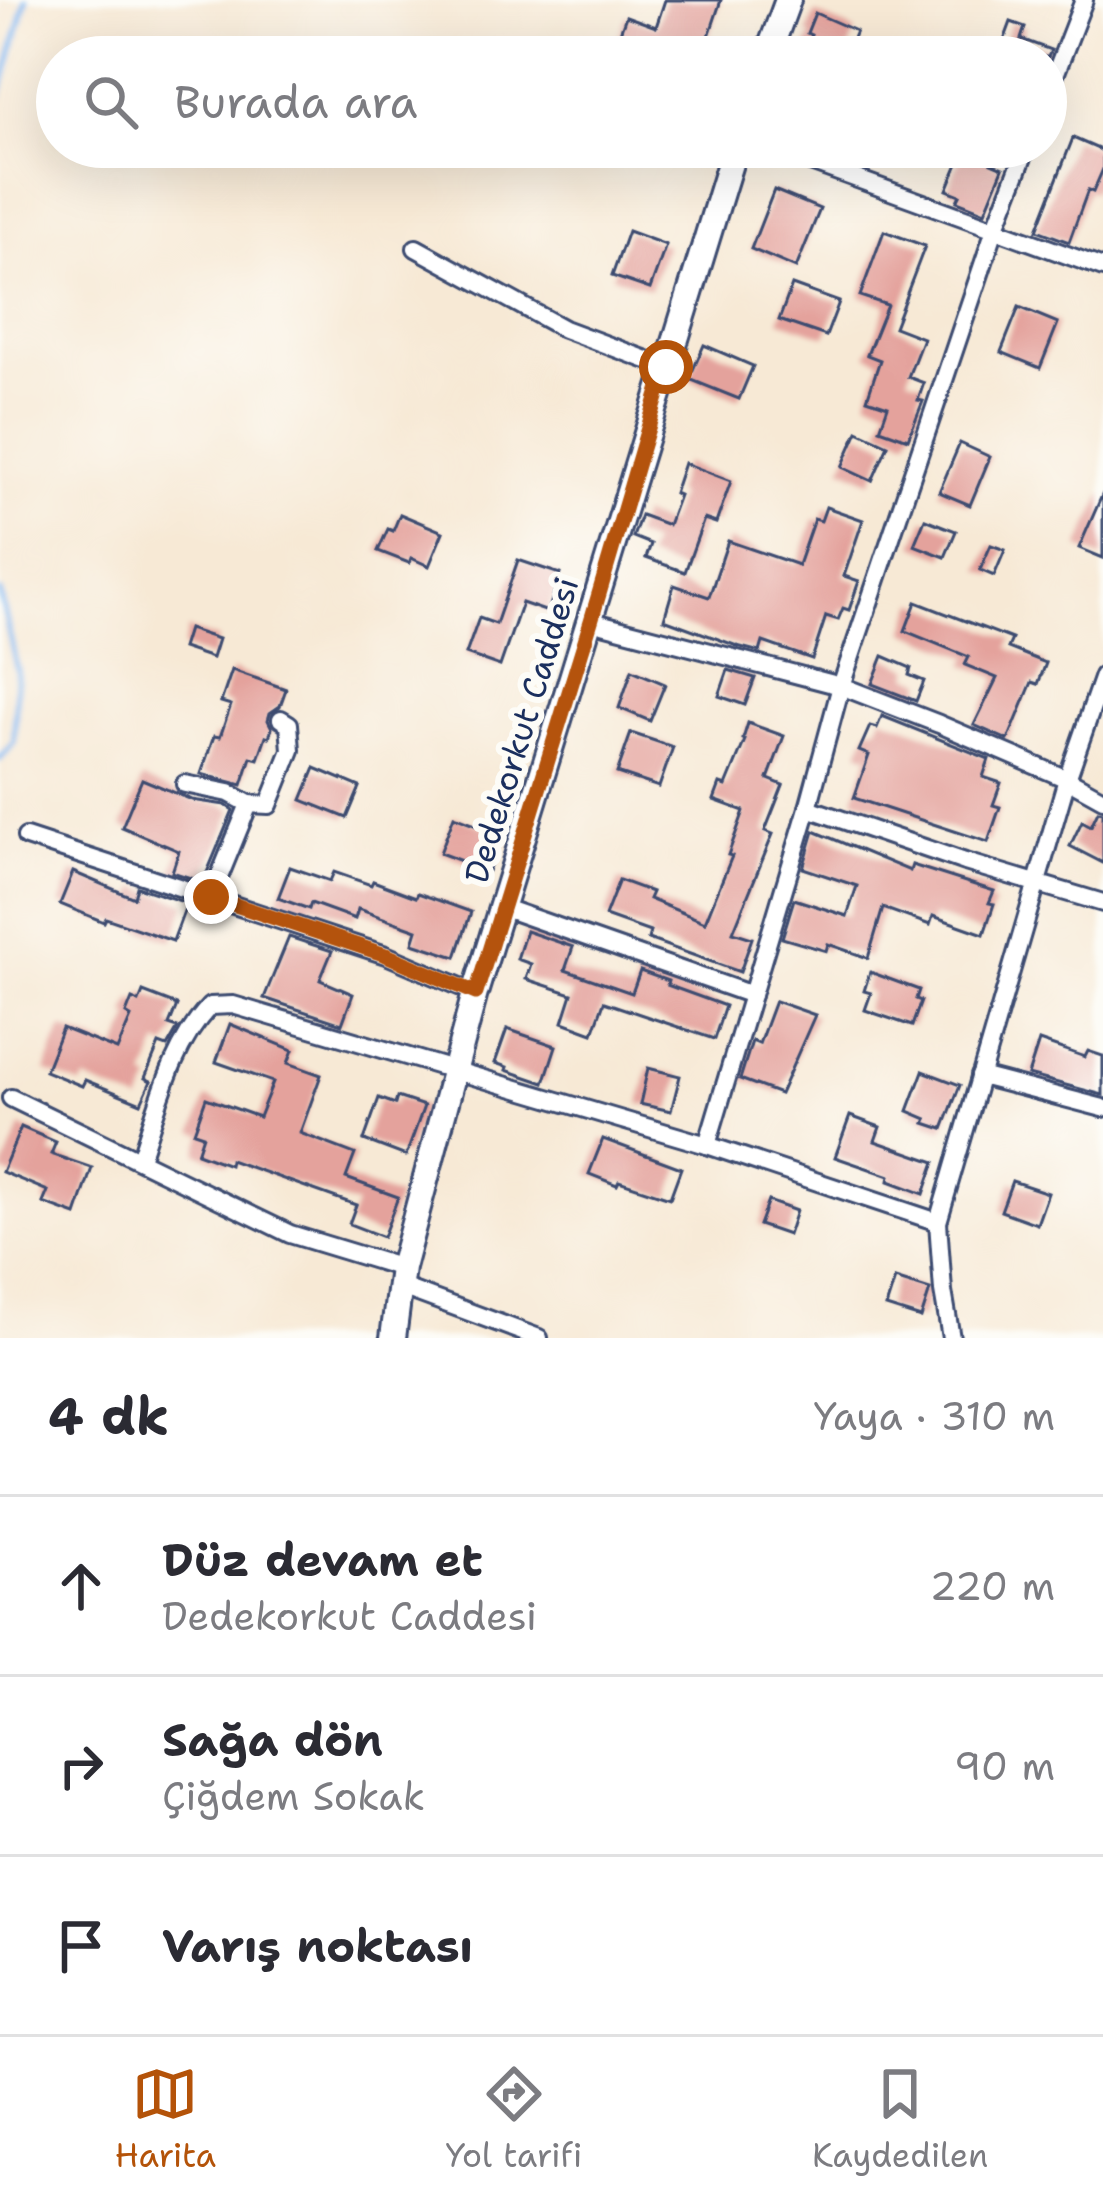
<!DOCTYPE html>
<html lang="tr">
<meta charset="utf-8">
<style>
:root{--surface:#fff;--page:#f7f7f7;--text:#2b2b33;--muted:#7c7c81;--line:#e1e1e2;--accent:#b45309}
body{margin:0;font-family:"Shantell Sans",sans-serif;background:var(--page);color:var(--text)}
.stop{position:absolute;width:36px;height:36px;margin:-27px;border:9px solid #b45309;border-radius:50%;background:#fff}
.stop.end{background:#b45309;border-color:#fff;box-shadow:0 3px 12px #0008}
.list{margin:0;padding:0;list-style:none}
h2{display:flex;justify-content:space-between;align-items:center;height:156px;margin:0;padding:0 48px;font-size:51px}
h2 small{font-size:39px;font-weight:400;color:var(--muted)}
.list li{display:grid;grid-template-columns:78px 1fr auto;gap:36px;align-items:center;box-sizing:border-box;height:180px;padding:0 48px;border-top:3px solid var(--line)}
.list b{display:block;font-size:45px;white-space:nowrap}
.list p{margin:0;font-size:39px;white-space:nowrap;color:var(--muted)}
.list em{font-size:39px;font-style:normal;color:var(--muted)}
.icon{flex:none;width:66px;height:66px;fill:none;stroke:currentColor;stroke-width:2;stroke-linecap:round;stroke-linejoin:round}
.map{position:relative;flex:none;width:1103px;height:1338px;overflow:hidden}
.search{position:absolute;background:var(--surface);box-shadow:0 12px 48px #0002;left:36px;right:36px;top:36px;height:132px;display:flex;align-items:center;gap:30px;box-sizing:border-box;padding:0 42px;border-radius:66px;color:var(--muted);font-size:45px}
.sheet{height:696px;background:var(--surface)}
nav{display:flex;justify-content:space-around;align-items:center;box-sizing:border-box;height:168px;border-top:3px solid var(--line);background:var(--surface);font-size:33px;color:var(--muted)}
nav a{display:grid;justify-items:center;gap:6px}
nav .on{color:var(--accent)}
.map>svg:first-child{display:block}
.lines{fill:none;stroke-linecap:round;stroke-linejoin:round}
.stream{stroke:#82b8f1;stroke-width:6}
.building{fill:#e4a29c}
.street-casing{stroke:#3c4b70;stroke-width:22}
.secondary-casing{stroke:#3c4b70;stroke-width:30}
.street{stroke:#fff;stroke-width:16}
.secondary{stroke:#fff;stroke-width:24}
.route{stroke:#b45309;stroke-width:15}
.labels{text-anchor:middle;stroke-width:12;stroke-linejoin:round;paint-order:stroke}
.street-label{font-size:33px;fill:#1b2f5e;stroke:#fdfcf7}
</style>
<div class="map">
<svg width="1103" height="1338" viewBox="0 0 1103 1338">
<rect width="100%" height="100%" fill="#fdfcf7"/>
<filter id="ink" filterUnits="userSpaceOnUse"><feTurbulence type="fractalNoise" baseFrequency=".00833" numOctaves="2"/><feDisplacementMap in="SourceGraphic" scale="24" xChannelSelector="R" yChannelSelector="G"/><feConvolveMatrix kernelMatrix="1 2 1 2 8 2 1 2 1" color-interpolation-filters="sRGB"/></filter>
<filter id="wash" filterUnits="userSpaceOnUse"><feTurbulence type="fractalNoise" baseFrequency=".004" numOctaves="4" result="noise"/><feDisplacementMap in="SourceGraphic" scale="48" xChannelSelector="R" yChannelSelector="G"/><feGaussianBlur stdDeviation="2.7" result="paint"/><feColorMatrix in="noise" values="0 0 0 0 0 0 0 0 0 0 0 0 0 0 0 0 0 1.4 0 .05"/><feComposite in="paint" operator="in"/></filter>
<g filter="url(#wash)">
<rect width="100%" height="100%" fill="#f7e9d5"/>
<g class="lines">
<g class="stream">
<path d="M 0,96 L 26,0"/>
<path d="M 0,592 L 17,670 L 14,742 L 0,759"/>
</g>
</g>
<g id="blocks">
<g class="building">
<path d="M 665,0 L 721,0 L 702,57 L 637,57 L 614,49 L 626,16 L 656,27 Z"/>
<path d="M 815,13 L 856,31 L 845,57 L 802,57 L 811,35 L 807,33 Z"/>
<path d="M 1011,22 L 1025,27 L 1021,39 L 1051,50 L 1048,57 L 998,57 Z"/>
<path d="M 1073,138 L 1103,151 L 1103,169 L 1093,192 L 1088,190 L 1069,242 L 1037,230 Z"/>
<path d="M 806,147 L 851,147 L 845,161 Z"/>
<path d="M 965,147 L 998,147 L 991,163 L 1003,168 L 985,212 L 957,201 L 960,195 L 947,190 Z"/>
<path d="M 774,190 L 820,209 L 796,268 L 751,249 Z"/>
<path d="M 628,231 L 666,245 L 650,289 L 612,276 Z"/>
<path d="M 884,231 L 925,246 L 894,327 L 923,338 L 908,377 L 924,383 L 918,400 L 923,401 L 908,439 L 880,429 L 888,406 L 867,399 L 880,360 L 867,355 L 887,305 L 860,296 Z"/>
<path d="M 792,285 L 839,302 L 826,336 L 779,320 Z"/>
<path d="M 1019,307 L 1058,323 L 1040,368 L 1001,352 Z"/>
<path d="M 704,345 L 753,366 L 739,399 L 689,379 Z"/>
<path d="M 858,431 L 888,445 L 872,481 L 842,467 Z"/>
<path d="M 960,443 L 990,457 L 970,505 L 939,492 Z"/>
<path d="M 684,463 L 731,481 L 716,523 L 704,519 L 685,572 L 646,558 L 651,544 L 633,537 L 641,515 L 668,525 L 679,495 L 674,493 Z"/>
<path d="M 1103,493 L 1103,558 L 1079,548 Z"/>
<path d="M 826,507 L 863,520 L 844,576 L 859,581 L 849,610 L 843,608 L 838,620 L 826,616 L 812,659 L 763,642 L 760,652 L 737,646 L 664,619 L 674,585 L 709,597 L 728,541 L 798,565 L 814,519 L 821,521 Z"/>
<path d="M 400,514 L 443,532 L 429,566 L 411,558 L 409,563 L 378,551 L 388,529 L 393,531 Z"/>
<path d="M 925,519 L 956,531 L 945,557 L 914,545 Z"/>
<path d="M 991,545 L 1005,550 L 994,576 L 980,570 Z"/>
<path d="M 518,560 L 560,574 L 548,612 L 522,603 L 500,666 L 466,654 L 479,618 L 496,624 Z"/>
<path d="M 916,602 L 1012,639 L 1008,648 L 1046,663 L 1038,684 L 1032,682 L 1008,740 L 974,725 L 997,678 L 965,665 L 969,657 L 905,631 Z"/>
<path d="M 188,629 L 218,639 L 212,658 L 182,648 Z"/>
<path d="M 883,656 L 911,668 L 909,675 L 924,681 L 916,701 L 872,684 Z"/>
<path d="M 232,670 L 286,689 L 280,706 L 270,713 L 268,720 L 272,728 L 269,737 L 266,736 L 258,759 L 251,757 L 242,785 L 201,774 L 214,736 L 220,737 L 231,705 L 221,702 Z"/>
<path d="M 632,670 L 665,684 L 650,721 L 619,708 Z"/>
<path d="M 728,670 L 755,678 L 745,705 L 719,696 Z"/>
<path d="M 882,716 L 989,759 L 983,777 L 1001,783 L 993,805 L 1000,807 L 988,842 L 854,798 L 869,755 L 859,751 L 870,726 L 877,728 Z"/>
<path d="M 748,723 L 784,736 L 768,779 L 783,785 L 765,831 L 773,834 L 733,932 L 752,938 L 740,972 L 648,939 L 650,932 L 605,916 L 619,880 L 652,892 L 649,899 L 705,922 L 732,856 L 728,855 L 744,811 L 714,800 L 720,784 L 726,786 L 745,740 L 743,739 Z"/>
<path d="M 631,733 L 673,747 L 659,787 L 617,773 Z"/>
<path d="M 315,768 L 360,787 L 347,818 L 302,800 Z"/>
<path d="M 142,779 L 192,800 L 225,805 L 233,810 L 203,882 L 172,872 L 179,851 L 122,827 Z"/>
<path d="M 1098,811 L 1103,812 L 1103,863 L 1070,846 L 1082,821 L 1091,826 Z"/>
<path d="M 454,816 L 502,834 L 488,871 L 440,853 Z"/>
<path d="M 814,831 L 910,871 L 912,865 L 994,891 L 989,903 L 994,904 L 984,934 L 933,916 L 930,925 L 883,908 L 868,958 L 828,944 L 826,951 L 782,938 L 794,899 L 847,916 L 857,886 L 803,868 Z"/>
<path d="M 290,867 L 330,881 L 334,872 L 371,885 L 373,881 L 416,897 L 418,893 L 471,912 L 456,957 L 413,943 L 417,930 L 358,909 L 355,919 L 311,903 L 309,909 L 278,898 Z"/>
<path d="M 73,872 L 134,898 L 137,887 L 187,903 L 173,941 L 106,918 L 104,922 L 60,904 Z"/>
<path d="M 526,931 L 573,947 L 565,970 L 632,993 L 640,971 L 668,981 L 667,985 L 725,1006 L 714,1039 L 604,1002 L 593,1033 L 563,1022 L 572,994 L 526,979 L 531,964 L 517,959 Z"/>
<path d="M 289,937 L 332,951 L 320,980 L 353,994 L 342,1024 L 264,998 Z"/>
<path d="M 870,972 L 919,990 L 916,999 L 921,1001 L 912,1026 L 865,1010 L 871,993 L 864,991 Z"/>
<path d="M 143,992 L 177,1005 L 169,1025 L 178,1028 L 167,1047 L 159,1044 L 145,1078 L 151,1081 L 141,1103 L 85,1080 L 82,1086 L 45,1071 L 62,1028 L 117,1050 L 131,1017 L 126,1014 L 132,999 L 139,1002 Z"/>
<path d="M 775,1001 L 815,1015 L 780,1094 L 740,1079 L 752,1041 L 759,1044 Z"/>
<path d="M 230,1024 L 293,1050 L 288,1063 L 321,1075 L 300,1133 L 355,1154 L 346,1178 L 398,1197 L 383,1237 L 349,1224 L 356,1205 L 230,1160 L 229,1165 L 197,1153 L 203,1135 L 194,1132 L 206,1098 L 259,1117 L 273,1082 L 216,1062 Z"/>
<path d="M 507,1029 L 556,1046 L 544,1083 L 506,1070 L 507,1067 L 495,1063 Z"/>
<path d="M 1039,1041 L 1085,1057 L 1088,1051 L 1103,1056 L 1103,1095 L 1028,1075 Z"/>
<path d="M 648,1068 L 680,1076 L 671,1111 L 640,1104 Z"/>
<path d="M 923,1071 L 960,1085 L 943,1129 L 925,1123 L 927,1119 L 908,1111 Z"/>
<path d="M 397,1097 L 424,1106 L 406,1156 L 364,1140 L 379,1098 L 395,1104 Z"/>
<path d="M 850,1116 L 880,1127 L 875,1141 L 935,1162 L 924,1194 L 889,1181 L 890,1176 L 835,1157 Z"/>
<path d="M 21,1127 L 56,1142 L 51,1154 L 92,1168 L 76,1215 L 43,1203 L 48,1191 L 2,1172 Z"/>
<path d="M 603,1139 L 681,1168 L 670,1198 L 619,1181 L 617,1185 L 589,1174 Z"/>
<path d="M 1012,1181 L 1048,1193 L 1037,1224 L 1001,1211 Z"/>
<path d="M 768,1201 L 796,1211 L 788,1235 L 759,1225 Z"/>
<path d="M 895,1279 L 930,1290 L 921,1318 L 886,1307 Z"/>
</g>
</g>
</g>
<g filter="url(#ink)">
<use href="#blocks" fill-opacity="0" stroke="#3c4b70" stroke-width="3"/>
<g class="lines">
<defs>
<g id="street">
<path d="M 1046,98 L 1084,0"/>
<path d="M 769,147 L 1103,268"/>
<path d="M 416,248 L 564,329 L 666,367"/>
<path d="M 591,621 L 841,686 L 939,724 L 1067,779 L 1103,799"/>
<path d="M 185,784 L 229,793 L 249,804"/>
<path d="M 808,808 L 965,862 L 1103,903"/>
<path d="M 26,837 L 386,955 L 475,993"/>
<path d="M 211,897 L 249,804 L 269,805 L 291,750 L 289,724 L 281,719"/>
<path d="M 501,907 L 752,995"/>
<path d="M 980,1076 L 1103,1108"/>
<path d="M 11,1098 L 290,1234 L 402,1268"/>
<path d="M 707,1145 L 808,808 L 841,686 L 995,229 L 1027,147"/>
<path d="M 140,1159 C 158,1106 171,1047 210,1006 L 233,1005 L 707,1145 L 938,1222"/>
<path d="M 399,1286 L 539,1338"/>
<path d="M 951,1338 L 943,1291 L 938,1222 L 1067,779 L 1103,676"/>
</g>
<g id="secondary">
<path d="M 767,57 L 788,0"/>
<path d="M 393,1338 L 402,1268 L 475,993 L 735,147"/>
</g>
</defs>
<use href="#street" class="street-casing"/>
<use href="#secondary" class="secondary-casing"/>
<use href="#street" class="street"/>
<use href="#secondary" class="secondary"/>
</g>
</g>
<g class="lines" filter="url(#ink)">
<path class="route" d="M 211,897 L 386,955 L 476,993 L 591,621 L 666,367"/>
</g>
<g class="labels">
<g class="street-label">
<text transform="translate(521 730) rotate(-73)" y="12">Dedekorkut Caddesi</text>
</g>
</g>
</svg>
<div class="stop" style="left:666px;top:367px"></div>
<div class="stop end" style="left:211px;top:897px"></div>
<div class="search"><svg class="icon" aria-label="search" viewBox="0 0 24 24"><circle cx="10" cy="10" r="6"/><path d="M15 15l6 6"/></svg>Burada ara</div>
</div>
<section class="sheet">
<h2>4 dk<small>Yaya · 310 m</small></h2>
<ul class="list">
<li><svg class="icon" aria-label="ahead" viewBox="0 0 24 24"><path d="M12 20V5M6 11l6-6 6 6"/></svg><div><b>Düz devam et</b><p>Dedekorkut Caddesi</p></div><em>220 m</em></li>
<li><svg class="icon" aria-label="right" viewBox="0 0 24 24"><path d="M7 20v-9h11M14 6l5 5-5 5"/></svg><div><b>Sağa dön</b><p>Çiğdem Sokak</p></div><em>90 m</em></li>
<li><svg class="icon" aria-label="arrive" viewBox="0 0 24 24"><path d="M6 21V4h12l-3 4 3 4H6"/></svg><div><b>Varış noktası</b></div></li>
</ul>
</section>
<nav>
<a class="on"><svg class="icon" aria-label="map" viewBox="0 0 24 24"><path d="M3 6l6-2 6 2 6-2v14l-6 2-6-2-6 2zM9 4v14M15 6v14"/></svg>Harita</a>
<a><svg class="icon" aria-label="directions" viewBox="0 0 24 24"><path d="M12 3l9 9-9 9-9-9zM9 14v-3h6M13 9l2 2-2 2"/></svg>Yol tarifi</a>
<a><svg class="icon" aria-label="saved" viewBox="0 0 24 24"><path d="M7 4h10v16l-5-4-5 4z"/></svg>Kaydedilen</a>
</nav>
